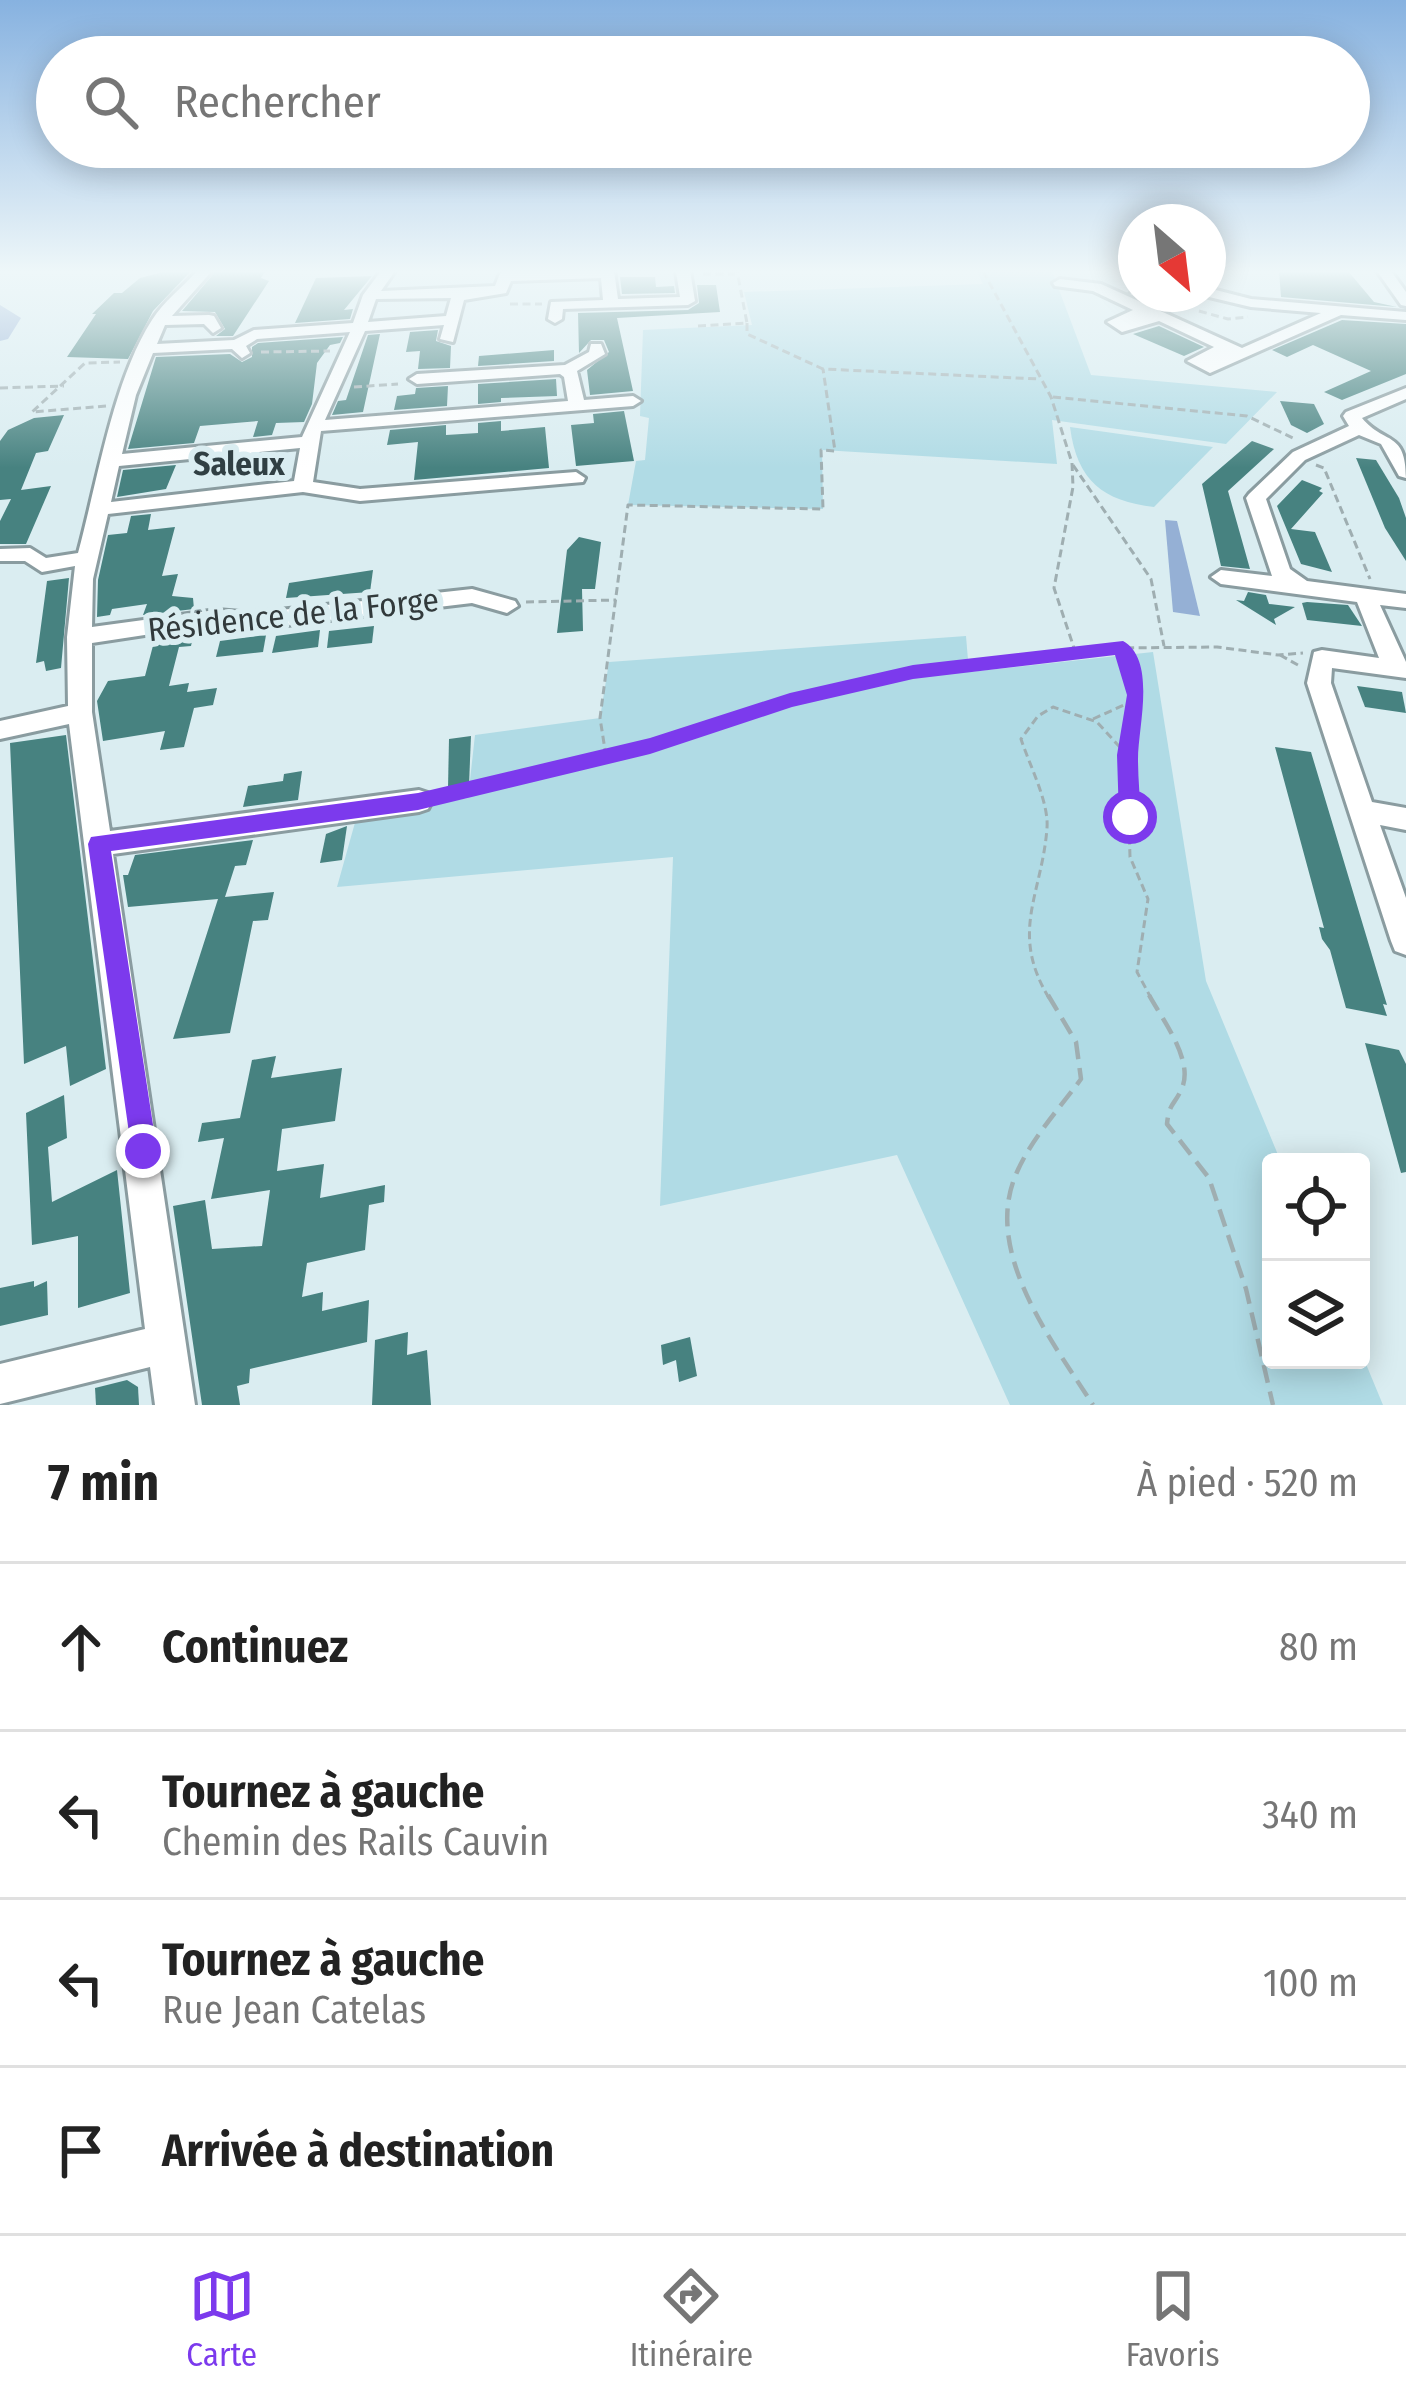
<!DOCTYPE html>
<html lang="fr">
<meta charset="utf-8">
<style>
:root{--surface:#fff;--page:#f6f6f6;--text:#222;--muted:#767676;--line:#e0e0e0;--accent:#7c3aed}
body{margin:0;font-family:"Fira Sans Condensed",sans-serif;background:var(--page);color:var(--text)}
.controls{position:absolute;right:36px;bottom:36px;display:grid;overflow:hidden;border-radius:12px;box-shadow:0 6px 30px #0003}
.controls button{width:108px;height:108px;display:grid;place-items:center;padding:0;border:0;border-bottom:3px solid var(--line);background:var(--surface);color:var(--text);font:60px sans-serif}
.compass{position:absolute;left:1118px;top:204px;width:108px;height:108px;border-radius:50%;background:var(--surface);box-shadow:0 6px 30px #0003;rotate:152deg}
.stop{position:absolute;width:36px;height:36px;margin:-27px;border:9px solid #7c3aed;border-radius:50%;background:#fff}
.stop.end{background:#7c3aed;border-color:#fff;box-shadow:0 3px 12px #0008}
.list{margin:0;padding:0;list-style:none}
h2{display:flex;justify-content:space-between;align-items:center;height:156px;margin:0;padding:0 48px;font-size:51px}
h2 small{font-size:39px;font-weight:400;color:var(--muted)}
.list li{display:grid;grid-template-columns:78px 1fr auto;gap:36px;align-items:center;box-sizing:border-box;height:168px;padding:0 48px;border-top:3px solid var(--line)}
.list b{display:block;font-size:45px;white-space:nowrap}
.list p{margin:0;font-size:39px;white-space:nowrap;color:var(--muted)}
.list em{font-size:39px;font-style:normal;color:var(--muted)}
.icon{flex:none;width:66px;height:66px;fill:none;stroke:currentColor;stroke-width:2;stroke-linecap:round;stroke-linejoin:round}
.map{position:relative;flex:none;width:1406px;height:1405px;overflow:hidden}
.search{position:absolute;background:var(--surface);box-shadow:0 6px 30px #0003;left:36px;right:36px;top:36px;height:132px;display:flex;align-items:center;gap:30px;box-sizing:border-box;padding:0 42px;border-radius:66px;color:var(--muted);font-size:45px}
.sheet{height:828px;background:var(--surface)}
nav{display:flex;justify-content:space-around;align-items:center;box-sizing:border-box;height:168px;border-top:3px solid var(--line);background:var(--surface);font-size:33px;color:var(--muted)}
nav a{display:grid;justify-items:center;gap:6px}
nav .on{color:var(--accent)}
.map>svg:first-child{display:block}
.green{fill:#b0dbe5}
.water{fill:#95b0d5}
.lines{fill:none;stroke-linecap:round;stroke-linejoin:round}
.river{fill:#95b0d5;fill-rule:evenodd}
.building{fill:#478280}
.minor-casing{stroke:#8a9ca0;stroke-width:6}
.path-far1{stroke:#9faeb1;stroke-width:3;stroke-dasharray:8 4.5;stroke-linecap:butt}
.path{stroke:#9faeb1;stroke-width:4.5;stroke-dasharray:18 9;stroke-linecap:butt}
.minor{fill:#fff;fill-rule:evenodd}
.route{fill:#7c3aed}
.labels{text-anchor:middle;stroke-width:12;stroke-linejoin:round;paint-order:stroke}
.far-quarter-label{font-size:33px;font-weight:bold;fill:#303f43;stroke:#daedf1}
.street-label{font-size:33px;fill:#323a3c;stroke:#daedf1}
</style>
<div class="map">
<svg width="1406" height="1405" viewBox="0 0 1406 1405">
<rect width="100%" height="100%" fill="#daedf1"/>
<g class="green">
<path d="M 977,271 L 1052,271 L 1091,375 L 1277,392 L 1226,444 L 1052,420 L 1057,464 L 822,450 L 823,509 L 628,505 L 636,461 L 645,460 L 649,418 L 640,416 L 643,330 L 752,325 L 744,292 L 983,284 Z"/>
<path d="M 1070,427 L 1213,447 L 1154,507 C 1103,501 1077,481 1070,427 Z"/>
<path d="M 966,636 L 969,672 L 1153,652 L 1206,981 L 1281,1162 L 1271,1162 L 1271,1360 L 1361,1360 L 1361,1352 L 1383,1405 L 1010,1405 L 897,1155 L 660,1206 L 673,857 L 337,887 L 356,819 L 468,798 L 475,735 L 600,718 L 609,662 Z"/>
</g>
<path class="water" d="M 1165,520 L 1177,521 L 1200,616 L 1173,612 Z"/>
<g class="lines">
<path class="river" d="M 0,305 L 21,318 L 8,339 L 0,341 Z"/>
</g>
<g class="building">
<path d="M 167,271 L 191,271 L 153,311 L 128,359 L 67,357 L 96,314 L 92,314 L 114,293 L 122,293 L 140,278 Z"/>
<path d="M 216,271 L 265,271 L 261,278 L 269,281 L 233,336 L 216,336 L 225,329 L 215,312 L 182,311 Z"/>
<path d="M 1279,271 L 1348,271 L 1374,302 L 1397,307 L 1281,297 Z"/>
<path d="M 372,276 L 344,310 L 353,309 L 350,319 L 295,323 L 316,278 Z"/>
<path d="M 655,277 L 656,287 L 674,286 L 675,293 L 622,294 L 620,277 Z"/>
<path d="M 697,285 L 716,285 L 720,312 L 617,318 L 633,391 L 590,395 L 587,370 L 609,352 L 604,340 L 591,340 L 579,353 L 578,313 L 688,310 L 699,303 Z"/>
<path d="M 1342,320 L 1406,324 L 1406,374 L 1342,400 L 1324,392 L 1371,371 L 1313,345 L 1287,357 L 1272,350 Z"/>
<path d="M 1159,326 L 1204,347 L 1184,356 L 1133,334 Z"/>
<path d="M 438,330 L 436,341 L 451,346 L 450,368 L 418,369 L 420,351 L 406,352 L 410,332 Z"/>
<path d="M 380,334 L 363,412 L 332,415 L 338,401 L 346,400 L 368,335 Z"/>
<path d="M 343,337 L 340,343 L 330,345 L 317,363 L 312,404 L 304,422 L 276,423 L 272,435 L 253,437 L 258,421 L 200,426 L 194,443 L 128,449 L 156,357 L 230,354 L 242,362 L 252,357 L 252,347 L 258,343 Z"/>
<path d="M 554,350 L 554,361 L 478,366 L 479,356 Z"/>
<path d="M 556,379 L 557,396 L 501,398 L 501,402 L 478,404 L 478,384 Z"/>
<path d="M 448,386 L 447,406 L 394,410 L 397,396 L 415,394 L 416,388 Z"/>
<path d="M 1280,401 L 1314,404 L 1324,424 L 1307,433 L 1291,425 Z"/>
<path d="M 624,411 L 634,461 L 576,466 L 571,425 L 594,423 L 593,414 Z"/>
<path d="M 64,415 L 48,451 L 36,453 L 21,490 L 51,486 L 26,544 L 0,544 L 0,521 L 11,499 L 0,500 L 0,441 L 8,430 L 34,418 Z"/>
<path d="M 501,421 L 501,431 L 545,427 L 549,468 L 414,480 L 418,442 L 387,445 L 390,430 L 446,425 L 446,435 L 478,433 L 478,423 Z"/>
<path d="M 1252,441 L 1274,449 L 1228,491 L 1250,569 L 1221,566 L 1202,484 Z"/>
<path d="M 1356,458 L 1376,460 L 1399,498 L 1406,518 L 1406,561 L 1385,528 Z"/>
<path d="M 176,465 L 166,489 L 117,497 L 123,470 Z"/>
<path d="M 1302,480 L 1322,488 L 1319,491 L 1323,493 L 1291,529 L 1315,532 L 1332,572 L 1301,564 L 1277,506 Z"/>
<path d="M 151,514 L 148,530 L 175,527 L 162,576 L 178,574 L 172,596 L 193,598 L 194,609 L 143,615 L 147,604 L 112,609 L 110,615 L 97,617 L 98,580 L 108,535 L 127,533 L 131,516 Z"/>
<path d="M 579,537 L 601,542 L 595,589 L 582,589 L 583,631 L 557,633 L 567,550 Z"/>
<path d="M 373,570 L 370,592 L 286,598 L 289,583 Z"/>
<path d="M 69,578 L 61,668 L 46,671 L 44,661 L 36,663 L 47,581 Z"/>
<path d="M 1248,592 L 1266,595 L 1269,604 L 1295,607 L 1274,619 L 1276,625 L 1236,600 L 1244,601 Z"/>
<path d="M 1307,602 L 1348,605 L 1362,626 L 1307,620 L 1302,603 Z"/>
<path d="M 374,626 L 372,643 L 327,648 L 329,631 Z"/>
<path d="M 320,630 L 318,647 L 272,653 L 276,636 Z"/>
<path d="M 194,632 L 191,646 L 179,647 L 169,686 L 189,683 L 187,692 L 217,688 L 213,705 L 194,708 L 184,747 L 160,750 L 165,731 L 103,741 L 97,701 L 108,681 L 145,676 L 155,638 Z"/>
<path d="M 266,635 L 263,652 L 216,657 L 220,641 Z"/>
<path d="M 1357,686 L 1402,692 L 1406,713 L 1365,707 Z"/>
<path d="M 66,735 L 106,1069 L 70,1086 L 66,1046 L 24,1064 L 10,743 Z"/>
<path d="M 471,736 L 469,785 L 448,788 L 449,739 Z"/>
<path d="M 1275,747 L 1311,752 L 1387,1005 L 1383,1004 L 1387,1016 L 1346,1008 L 1330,950 L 1322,939 L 1319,927 L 1324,928 Z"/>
<path d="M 302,771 L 298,800 L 243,807 L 248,786 L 283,781 L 284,774 Z"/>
<path d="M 347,826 L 342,860 L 320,863 L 326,834 Z"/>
<path d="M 253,840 L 246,865 L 235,866 L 225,897 L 274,892 L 268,920 L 253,921 L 230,1033 L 173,1039 L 218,899 L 128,907 L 123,875 L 128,875 L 135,855 Z"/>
<path d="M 1365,1043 L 1399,1050 L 1406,1064 L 1406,1172 L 1401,1173 Z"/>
<path d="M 276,1056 L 271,1078 L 342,1068 L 335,1121 L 282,1129 L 277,1171 L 324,1164 L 320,1198 L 385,1185 L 384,1202 L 369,1205 L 365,1250 L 307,1263 L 302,1297 L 323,1292 L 322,1311 L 369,1300 L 367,1342 L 250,1369 L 249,1383 L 237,1386 L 240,1405 L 202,1405 L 173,1206 L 205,1200 L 212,1249 L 262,1246 L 270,1190 L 211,1199 L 224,1138 L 198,1142 L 202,1123 L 240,1118 L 252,1060 Z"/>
<path d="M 64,1095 L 67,1138 L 48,1147 L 52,1202 L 117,1170 L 130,1293 L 78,1308 L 78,1236 L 32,1245 L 26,1113 Z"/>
<path d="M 34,1281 L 34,1287 L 47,1281 L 48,1315 L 0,1326 L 0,1288 Z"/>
<path d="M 408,1332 L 407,1355 L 427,1350 L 431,1405 L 372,1405 L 375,1340 Z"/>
<path d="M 690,1337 L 697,1376 L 679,1382 L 676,1360 L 663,1365 L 661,1345 Z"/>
<path d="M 127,1380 L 138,1387 L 139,1405 L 96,1405 L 95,1388 Z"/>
</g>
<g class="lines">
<defs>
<g id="minor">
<path d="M 197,271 L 212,271 L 172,316 L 209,315 L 214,316 L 221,328 L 213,333 L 204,324 L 165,325 L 157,344 L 234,340 L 254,330 L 353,323 L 363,295 L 381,271 L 395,271 L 381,291 L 495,286 L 501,271 L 614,271 L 618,299 L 680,297 L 676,271 L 690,271 L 695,301 L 688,305 L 563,309 L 562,319 L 555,323 L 548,319 L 551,302 L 603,300 L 601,278 L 511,281 L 506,293 L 464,300 L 453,342 L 440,339 L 444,325 L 365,331 L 325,420 L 568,401 L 564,377 L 560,374 L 417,384 L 409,379 L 417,374 L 565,365 L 589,352 L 591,344 L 601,344 L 605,354 L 577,371 L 584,400 L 633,396 L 641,401 L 633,406 L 321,431 L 313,482 L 360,489 L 576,472 L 585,478 L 583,482 L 360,501 L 303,492 L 108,514 L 93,579 L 92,627 L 217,610 L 253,613 L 472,589 L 515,601 L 518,606 L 507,613 L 472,603 L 253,629 L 217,624 L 92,643 L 92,712 L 110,831 L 419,790 L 428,793 L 432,801 L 428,809 L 419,812 L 113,854 L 195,1405 L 155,1405 L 150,1367 L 0,1404 L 0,1364 L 145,1329 L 69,724 L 0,739 L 0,721 L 68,706 L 67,637 L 75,566 L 42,572 L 25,561 L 0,561 L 0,549 L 30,548 L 46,558 L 78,553 C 98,479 113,381 152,320 C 163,302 183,287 197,271 ZM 451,298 L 446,316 L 368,322 L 376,299 ZM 350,332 L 302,437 L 122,454 L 136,395 L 153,353 L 232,349 L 242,358 L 250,353 L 246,346 L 257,339 ZM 300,448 L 294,481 L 111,502 L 119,466 Z"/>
<path d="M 1377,271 L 1391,271 L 1406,292 L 1406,306 L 1401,305 Z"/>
<path d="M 1060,279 L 1101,284 L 1242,348 L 1321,313 L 1251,307 L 1205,296 L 1189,302 L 1137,298 L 1130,294 L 1136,290 L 1136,294 L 1208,294 L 1208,288 L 1251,299 L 1406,312 L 1406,320 L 1341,315 L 1210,373 L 1187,361 L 1214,347 L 1159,321 L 1122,332 L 1107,322 L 1133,310 L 1093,291 L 1055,286 L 1053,283 Z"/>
<path d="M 1406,388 L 1406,399 L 1362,418 C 1384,445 1406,430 1406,478 L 1399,476 L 1381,444 L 1359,435 L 1305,460 L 1266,499 L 1290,569 L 1307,581 L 1406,594 L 1406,608 L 1380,605 L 1406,662 L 1406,678 L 1332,668 L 1331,683 L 1372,802 L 1406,808 L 1406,830 L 1380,825 L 1406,898 L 1406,955 L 1395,951 L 1391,941 L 1307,683 L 1314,652 L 1322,650 L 1379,658 L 1357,602 L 1221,584 L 1211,577 L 1221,570 L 1272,576 L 1246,498 L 1249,494 L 1293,452 L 1349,426 L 1343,416 L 1346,412 Z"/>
</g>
</defs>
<use href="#minor" class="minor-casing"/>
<g class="path-far1">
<path d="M 983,271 L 1051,397 L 1072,463 L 1073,487 L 1054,588 L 1075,651"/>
<path d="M 703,274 L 735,274"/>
<path d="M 510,304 L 542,304"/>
<path d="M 1199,311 L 1228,319 L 1248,317"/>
<path d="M 747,323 L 747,334 L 823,369 L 1039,379"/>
<path d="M 698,326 L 747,323 L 737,271"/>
<path d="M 261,352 L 330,351"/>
<path d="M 354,387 L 398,384"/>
<path d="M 0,388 L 64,386"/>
<path d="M 1053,397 L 1247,416 L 1295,439"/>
<path d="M 106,406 L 32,412 L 85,363 L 120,362"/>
<path d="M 1073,465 L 1151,579 L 1164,646"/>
<path d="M 1316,465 L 1324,468 L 1370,579"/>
<path d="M 526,602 L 616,600"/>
<path d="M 1124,651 L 1136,695 L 1128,753"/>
<path d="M 1280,655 L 1298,665"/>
<path d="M 1093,719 L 1133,701"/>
<path d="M 606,756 L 600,718 L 628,505 L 823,509 L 821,450 L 835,451 L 823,369"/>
<path d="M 444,796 L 650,746 L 790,700 L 913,672 L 1122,648 L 1217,647 L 1278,655 L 1303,653"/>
<path d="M 1049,998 C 1009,932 1042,895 1047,828 C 1049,802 1029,764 1021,739 L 1038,716 L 1053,707 L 1097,722 L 1127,755 L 1130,857 L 1148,899 L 1137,972 L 1151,998"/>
</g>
<g class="path">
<path d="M 1048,995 L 1076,1042 L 1081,1079 C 1059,1109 1032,1138 1017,1172 C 981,1251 1053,1342 1093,1405"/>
<path d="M 1149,995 C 1162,1019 1194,1060 1182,1088 C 1175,1105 1169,1102 1167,1124 L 1209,1178 L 1246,1289 L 1273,1405"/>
</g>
<use href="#minor" class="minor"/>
</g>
<linearGradient id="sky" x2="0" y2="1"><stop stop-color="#87b2e0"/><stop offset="0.58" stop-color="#eef7f9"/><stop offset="1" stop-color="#eef7f9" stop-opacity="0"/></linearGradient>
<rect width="1406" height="468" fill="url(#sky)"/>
<path class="route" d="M 1123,641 C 1157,660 1138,727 1138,759 C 1138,778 1140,798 1141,817 L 1130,826 L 1119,817 L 1117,755 L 1127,695 L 1115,655 L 913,679 L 792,707 L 650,754 L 418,810 L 111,851 L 157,1151 L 153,1161 L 143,1165 L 133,1161 L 88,844 L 91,837 L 418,793 L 650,738 L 790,693 L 913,665 Z"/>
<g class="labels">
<g class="far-quarter-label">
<text x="239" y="475">Saleux</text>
</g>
<g class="street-label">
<text transform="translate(293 614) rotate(-6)" y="12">Résidence de la Forge</text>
</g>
</g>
</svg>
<div class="controls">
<button><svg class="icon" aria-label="locate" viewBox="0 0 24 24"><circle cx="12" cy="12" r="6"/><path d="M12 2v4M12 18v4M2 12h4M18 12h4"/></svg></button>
<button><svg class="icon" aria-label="layers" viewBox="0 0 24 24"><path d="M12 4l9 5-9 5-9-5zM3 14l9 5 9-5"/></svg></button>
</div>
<svg class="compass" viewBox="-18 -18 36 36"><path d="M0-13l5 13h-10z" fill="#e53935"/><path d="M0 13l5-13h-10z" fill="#767676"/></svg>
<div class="stop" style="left:1130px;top:817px"></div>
<div class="stop end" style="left:143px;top:1151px"></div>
<div class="search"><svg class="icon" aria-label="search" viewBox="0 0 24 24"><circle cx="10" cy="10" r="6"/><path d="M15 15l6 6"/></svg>Rechercher</div>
</div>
<section class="sheet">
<h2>7 min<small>À pied · 520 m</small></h2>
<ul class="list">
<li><svg class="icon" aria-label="ahead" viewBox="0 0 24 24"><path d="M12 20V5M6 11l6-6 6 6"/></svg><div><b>Continuez</b></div><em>80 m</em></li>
<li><svg class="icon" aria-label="left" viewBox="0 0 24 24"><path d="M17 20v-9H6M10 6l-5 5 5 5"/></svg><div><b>Tournez à gauche</b><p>Chemin des Rails Cauvin</p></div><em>340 m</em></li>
<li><svg class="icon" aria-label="left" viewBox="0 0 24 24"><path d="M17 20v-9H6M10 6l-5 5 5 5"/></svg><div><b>Tournez à gauche</b><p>Rue Jean Catelas</p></div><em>100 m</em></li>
<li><svg class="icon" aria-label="arrive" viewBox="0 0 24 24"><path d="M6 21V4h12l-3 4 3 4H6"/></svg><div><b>Arrivée à destination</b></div></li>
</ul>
</section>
<nav>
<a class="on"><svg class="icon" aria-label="map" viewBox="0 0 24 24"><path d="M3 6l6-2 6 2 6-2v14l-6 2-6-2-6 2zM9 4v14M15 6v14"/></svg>Carte</a>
<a><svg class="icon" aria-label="directions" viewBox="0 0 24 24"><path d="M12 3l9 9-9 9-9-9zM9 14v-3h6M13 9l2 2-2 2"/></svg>Itinéraire</a>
<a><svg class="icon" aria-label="saved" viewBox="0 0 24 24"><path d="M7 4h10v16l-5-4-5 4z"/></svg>Favoris</a>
</nav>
